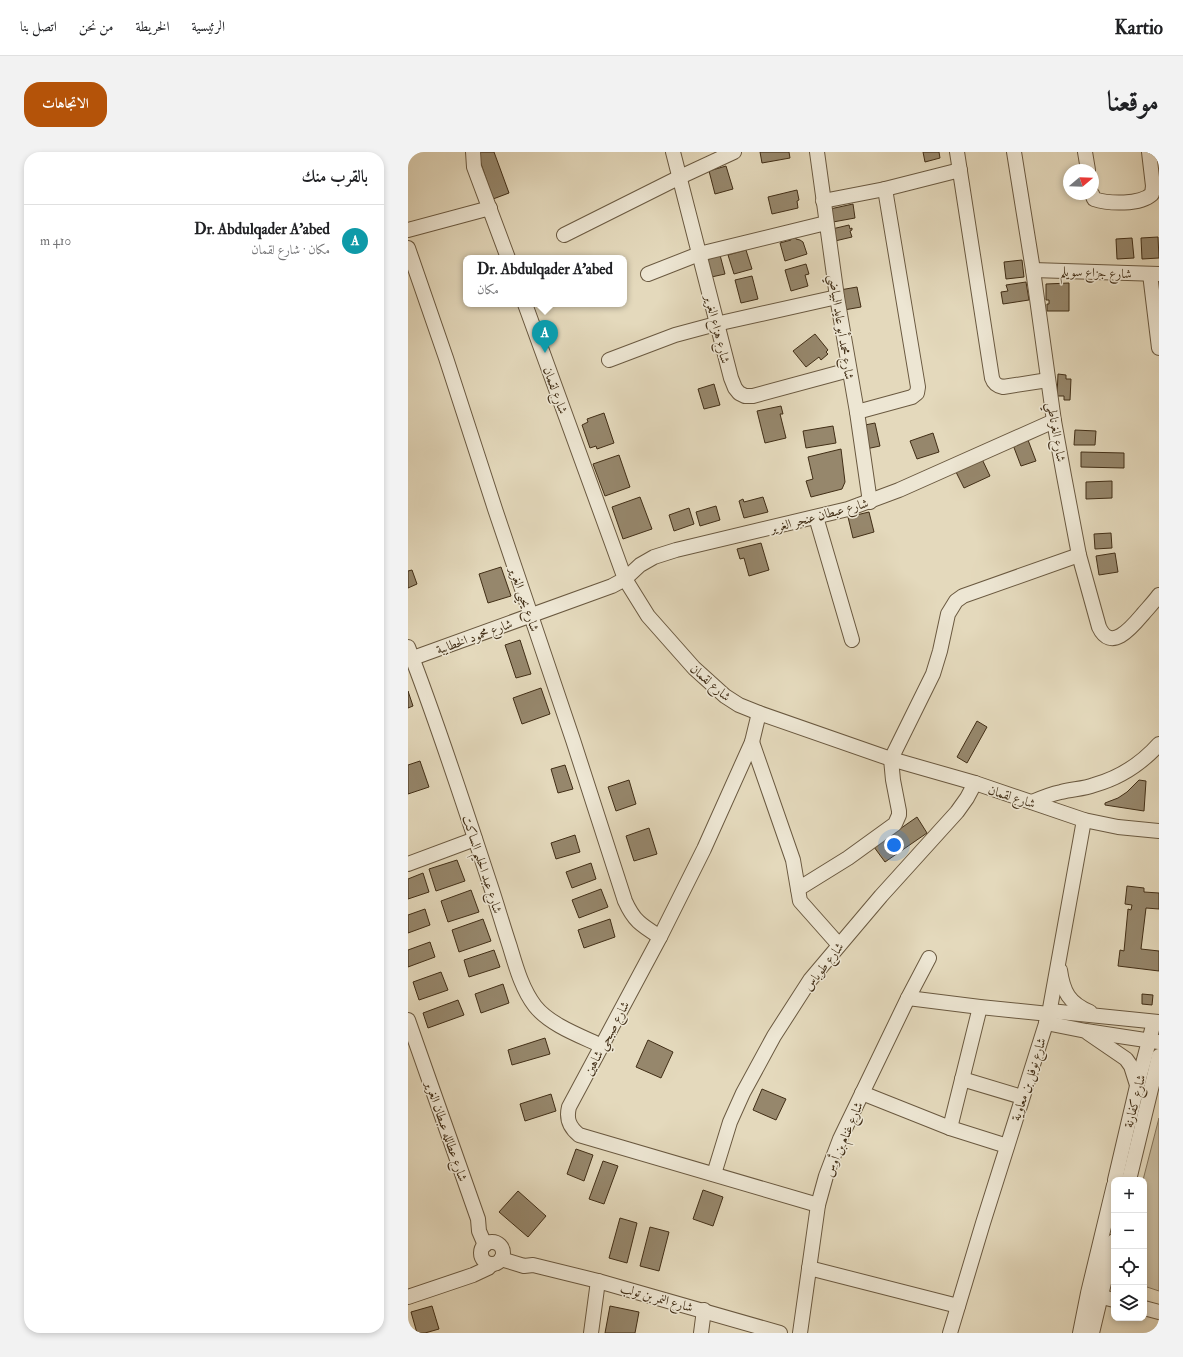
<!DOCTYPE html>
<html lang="ar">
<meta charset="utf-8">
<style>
:root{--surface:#fff;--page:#f2f2f2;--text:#202124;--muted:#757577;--line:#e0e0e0;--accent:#b45309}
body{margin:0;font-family:"IM FELL Double Pica",Amiri,serif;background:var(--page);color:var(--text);direction:rtl}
.controls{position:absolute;right:12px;bottom:12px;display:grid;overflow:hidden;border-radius:8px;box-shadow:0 2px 6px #0003}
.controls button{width:36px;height:36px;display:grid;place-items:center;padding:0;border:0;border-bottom:1px solid var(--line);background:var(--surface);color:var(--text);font:20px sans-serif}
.compass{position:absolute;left:655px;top:12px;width:36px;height:36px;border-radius:50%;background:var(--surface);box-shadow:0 2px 6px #0003;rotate:71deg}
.you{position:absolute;left:486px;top:693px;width:14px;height:14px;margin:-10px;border:3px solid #fff;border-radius:50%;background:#1a73e8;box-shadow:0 0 0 6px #1a73e833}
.badge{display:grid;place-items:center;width:26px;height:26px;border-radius:50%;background:var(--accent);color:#fff;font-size:13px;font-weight:700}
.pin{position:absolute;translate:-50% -33px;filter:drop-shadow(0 1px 2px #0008)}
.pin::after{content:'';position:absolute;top:21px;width:14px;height:12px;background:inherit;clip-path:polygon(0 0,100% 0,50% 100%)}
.popup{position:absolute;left:55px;top:103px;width:164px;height:52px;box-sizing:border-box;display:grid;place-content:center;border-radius:8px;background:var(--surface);filter:drop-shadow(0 1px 3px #0005);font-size:13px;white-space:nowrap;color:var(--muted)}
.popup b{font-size:15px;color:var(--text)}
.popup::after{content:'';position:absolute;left:50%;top:100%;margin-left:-8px;border:8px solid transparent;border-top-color:var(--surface)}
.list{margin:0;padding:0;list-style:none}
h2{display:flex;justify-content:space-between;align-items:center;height:52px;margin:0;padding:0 16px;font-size:17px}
h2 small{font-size:13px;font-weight:400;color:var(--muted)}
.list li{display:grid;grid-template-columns:26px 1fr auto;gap:12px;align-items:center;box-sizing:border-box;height:72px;padding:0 16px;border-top:1px solid var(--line)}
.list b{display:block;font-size:15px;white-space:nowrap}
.list p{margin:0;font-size:13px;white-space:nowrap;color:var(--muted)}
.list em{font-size:13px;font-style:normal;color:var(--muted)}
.icon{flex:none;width:22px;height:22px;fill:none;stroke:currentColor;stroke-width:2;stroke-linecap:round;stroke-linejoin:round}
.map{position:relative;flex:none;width:751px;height:1181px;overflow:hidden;direction:ltr;border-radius:16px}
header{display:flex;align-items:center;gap:24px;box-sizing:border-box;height:56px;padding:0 20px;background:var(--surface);border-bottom:1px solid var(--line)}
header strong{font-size:19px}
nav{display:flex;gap:22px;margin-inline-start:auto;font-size:14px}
.intro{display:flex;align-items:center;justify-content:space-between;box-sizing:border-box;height:96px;padding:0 24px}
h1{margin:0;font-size:28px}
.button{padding:10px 18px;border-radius:16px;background:var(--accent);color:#fff;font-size:14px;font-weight:700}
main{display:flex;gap:24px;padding:0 24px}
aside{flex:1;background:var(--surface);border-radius:16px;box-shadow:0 2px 6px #0003}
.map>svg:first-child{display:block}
.green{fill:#c8bca0;stroke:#84755b}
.building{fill:#96876c;stroke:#412e16}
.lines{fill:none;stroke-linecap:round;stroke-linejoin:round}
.minor-casing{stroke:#6a5940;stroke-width:16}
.minor{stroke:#ede6d3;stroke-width:14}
.labels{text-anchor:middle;stroke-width:3;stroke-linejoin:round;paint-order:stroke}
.street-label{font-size:13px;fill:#412e16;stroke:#ede6d3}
</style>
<header>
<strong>Kartio</strong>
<nav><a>الرئيسية</a><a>الخريطة</a><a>من نحن</a><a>اتصل بنا</a></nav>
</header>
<div class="intro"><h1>موقعنا</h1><a class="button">الاتجاهات</a></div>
<main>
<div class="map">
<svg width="751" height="1181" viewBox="0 0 751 1181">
<rect width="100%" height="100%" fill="#e4d9bc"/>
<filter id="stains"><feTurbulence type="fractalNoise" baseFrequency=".005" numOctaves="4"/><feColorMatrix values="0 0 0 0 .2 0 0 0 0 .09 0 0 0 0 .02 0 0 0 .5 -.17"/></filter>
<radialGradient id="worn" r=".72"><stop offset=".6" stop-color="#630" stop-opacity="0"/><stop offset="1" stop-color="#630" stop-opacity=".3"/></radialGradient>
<path class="green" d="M 751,966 L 751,1139 L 736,1134 L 735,1028 Z"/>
<g class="building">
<path d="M 69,0 L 86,0 L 101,41 L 85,47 Z"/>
<path d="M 352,0 L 381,0 L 382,6 L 354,11 Z"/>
<path d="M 515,0 L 531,0 L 532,6 L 517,10 Z"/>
<path d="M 318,14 L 325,37 L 307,42 L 301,19 Z"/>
<path d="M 389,38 L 391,48 L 389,49 L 390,56 L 364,62 L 360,45 Z"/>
<path d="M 445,52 L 447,66 L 425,70 L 422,57 Z"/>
<path d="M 441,73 L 442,77 L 444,76 L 444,78 L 442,79 L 444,85 L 427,89 L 424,77 Z"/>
<path d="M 382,84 L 387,84 L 388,87 L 392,88 L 395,90 L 399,102 L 377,109 L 372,91 L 383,88 Z"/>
<path d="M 750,85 L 751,106 L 734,107 L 733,86 Z"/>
<path d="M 724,86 L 726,106 L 709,107 L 708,87 Z"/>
<path d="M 338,98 L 344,117 L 326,122 L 320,103 Z"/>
<path d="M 312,103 L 317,122 L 299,126 L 298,108 Z"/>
<path d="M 614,108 L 616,125 L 598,127 L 596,110 Z"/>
<path d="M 398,112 L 401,122 L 397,123 L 400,134 L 383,139 L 377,118 Z"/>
<path d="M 344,124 L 350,147 L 333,151 L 327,128 Z"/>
<path d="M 618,130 L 621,148 L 595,152 L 593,140 L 600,139 L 598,133 Z"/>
<path d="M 661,131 L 661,159 L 639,159 L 639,152 L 641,152 L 641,148 L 638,148 L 638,132 Z"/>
<path d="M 449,135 L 453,155 L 436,158 L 432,138 Z"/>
<path d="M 407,182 L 420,198 L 418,200 L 420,202 L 413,208 L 411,205 L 398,215 L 385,199 Z"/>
<path d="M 650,222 L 658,223 L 658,227 L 663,227 L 662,248 L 656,248 L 656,244 L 649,244 Z"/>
<path d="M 306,232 L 312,253 L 296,257 L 290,237 Z"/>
<path d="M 373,254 L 375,262 L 372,262 L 378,286 L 357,291 L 349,259 Z"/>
<path d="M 196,261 L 206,291 L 189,297 L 188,294 L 182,296 L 174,273 L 180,270 L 179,267 Z"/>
<path d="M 467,271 L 472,294 L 458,297 L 452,274 Z"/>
<path d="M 425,274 L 428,291 L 398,296 L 395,279 Z"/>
<path d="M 667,278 L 688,279 L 687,293 L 666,293 Z"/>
<path d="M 525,281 L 531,300 L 509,307 L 502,289 Z"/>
<path d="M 620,288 L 628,309 L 613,314 L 605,293 Z"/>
<path d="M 433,297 L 437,330 L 434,337 L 403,345 L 398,329 L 405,327 L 400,305 Z"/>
<path d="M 673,300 L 716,301 L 716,316 L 673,315 Z"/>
<path d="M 211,303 L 222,335 L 197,344 L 185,312 Z"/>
<path d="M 573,305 L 582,324 L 556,336 L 547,318 Z"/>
<path d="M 704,329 L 704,346 L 678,347 L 678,330 Z"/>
<path d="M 232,345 L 244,377 L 215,387 L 204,355 Z"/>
<path d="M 355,345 L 360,360 L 336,366 L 331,349 L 335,347 L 336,350 Z"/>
<path d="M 308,354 L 312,368 L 292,374 L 288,360 Z"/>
<path d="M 281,356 L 286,372 L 266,379 L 261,363 Z"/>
<path d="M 461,360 L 466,380 L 445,386 L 440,365 Z"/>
<path d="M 703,381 L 704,396 L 687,397 L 686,382 Z"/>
<path d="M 353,391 L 361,418 L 341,424 L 336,406 L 332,407 L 329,397 Z"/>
<path d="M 707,401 L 710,420 L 691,423 L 688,404 Z"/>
<path d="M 93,415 L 103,444 L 80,451 L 71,422 Z"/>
<path d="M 4,418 L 9,432 L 0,436 L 0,419 Z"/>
<path d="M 112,488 L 123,522 L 108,526 L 97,493 Z"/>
<path d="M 133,536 L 142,562 L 114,572 L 105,546 Z"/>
<path d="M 0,539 L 5,554 L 0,556 Z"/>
<path d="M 569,569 L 579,575 L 559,611 L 549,605 Z"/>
<path d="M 12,609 L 21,635 L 0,642 L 0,613 Z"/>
<path d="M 157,613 L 165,637 L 150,641 L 143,617 Z"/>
<path d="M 221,628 L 228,652 L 208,659 L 200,635 Z"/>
<path d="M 731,628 L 738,629 L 736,659 L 697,653 L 697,651 L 710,646 L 719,640 Z"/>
<path d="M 509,665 L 519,681 L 477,710 L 466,695 Z"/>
<path d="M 241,676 L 249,702 L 226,709 L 218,684 Z"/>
<path d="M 167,683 L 172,700 L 148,707 L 143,691 Z"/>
<path d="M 49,708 L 57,729 L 28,739 L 21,717 Z"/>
<path d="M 183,711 L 188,727 L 164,736 L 158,720 Z"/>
<path d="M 15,721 L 21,740 L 0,747 L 0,727 Z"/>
<path d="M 719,734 L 736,736 L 736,740 L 751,741 L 751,757 L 738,756 L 733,797 L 751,799 L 751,819 L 710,814 L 712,798 L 716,799 L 720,757 L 723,758 L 724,753 L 717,752 Z"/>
<path d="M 193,737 L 200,755 L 171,766 L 164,748 Z"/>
<path d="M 63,738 L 71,760 L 40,770 L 33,749 Z"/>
<path d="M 17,757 L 22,773 L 0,781 L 0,763 Z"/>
<path d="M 75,767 L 83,789 L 51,800 L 44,778 Z"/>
<path d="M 202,767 L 207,785 L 176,796 L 170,778 Z"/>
<path d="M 22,790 L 27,805 L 0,815 L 0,798 Z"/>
<path d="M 86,798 L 92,815 L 61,825 L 56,808 Z"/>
<path d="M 33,820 L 40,838 L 11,848 L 5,830 Z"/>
<path d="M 95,832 L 101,851 L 73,861 L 67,842 Z"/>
<path d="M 734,842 L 745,843 L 744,853 L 734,852 Z"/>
<path d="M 50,848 L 56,863 L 20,876 L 15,861 Z"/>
<path d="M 137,886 L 142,902 L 104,913 L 100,898 Z"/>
<path d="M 240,888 L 265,900 L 253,926 L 228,915 Z"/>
<path d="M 354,937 L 378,947 L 368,968 L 345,958 Z"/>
<path d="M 143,942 L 148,959 L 117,969 L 112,952 Z"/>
<path d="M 168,997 L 185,1003 L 176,1029 L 159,1022 Z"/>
<path d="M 195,1009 L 210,1014 L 196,1052 L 181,1047 Z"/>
<path d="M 295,1038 L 315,1045 L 305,1074 L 285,1067 Z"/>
<path d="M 110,1039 L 138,1064 L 120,1085 L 91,1060 Z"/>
<path d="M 212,1066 L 229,1071 L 219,1111 L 201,1106 Z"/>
<path d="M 242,1075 L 261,1080 L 251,1119 L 232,1114 Z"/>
<path d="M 24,1154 L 31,1177 L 17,1181 L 9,1181 L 3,1160 Z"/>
<path d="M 202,1154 L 231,1160 L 227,1181 L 197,1181 Z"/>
</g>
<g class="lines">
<defs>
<g id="minor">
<path d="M 65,0 L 66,15 L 100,106"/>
<path d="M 265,0 L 323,226 L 327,236 L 331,241 L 337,244 L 345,244 L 441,218"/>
<path d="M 409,0 L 429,145 L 449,260 L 462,350"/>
<path d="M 549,0 L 584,226 C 586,232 589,234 595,235 L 640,228"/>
<path d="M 606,0 L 625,118 L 646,269 L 656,324 L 671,403 L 691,475 C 703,501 724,475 735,462 C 740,456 746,450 751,443"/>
<path d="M 677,0 L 680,18"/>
<path d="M 684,42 L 686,47 C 701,52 732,53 744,42 L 745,34 L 741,0"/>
<path d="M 415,49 L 477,37 L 552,18"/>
<path d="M 0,78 L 82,56"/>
<path d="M 156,83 L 272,25 L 326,0"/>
<path d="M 0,96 L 38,206 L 87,357 L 165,588 L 217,749 C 226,769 233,773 252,785"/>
<path d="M 625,118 L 751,122"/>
<path d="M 240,122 L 291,102 L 418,71"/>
<path d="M 742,122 L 751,196"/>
<path d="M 117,152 L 217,427 L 240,464 L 286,516 L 317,544 L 331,553 L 351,561 L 483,607 L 567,631 L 676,668 L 710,675 L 751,679"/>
<path d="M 201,208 L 267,183 L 308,172 L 429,145"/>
<path d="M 449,260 L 504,245 L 509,241 L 510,235 L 477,37"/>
<path d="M 408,365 L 444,488"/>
<path d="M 0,495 C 30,572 56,653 82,732 C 89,753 95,774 102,795 C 108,815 114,837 127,854 C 142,873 173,884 194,894"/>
<path d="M 5,506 L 204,434 L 217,427 L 232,413 L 246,405 L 268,398 L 440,357 L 491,338 L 646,269"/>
<path d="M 351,561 L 344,590 L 296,697 L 252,785 L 161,955 C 158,967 161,975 171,983 L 410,1053"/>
<path d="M 344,590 L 385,708 L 392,749 L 431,793"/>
<path d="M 624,650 C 633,646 643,642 653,640 C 664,637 676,637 686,633 C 711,626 734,611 751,592"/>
<path d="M 0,712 L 67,687"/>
<path d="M 390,737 L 440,706 L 487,672 L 491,663 L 491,659 L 485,628 L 483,607 L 525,522 L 532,499 L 540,462 L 548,449 L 555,444 L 671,403"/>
<path d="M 652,818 C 655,840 661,851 682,860"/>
<path d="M 500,846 L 572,855 L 641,862"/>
<path d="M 642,859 L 751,870"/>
<path d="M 0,868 L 70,1067 L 71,1079 L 77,1093"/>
<path d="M 638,871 L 678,879 L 751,890"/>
<path d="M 680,881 L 718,907 L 723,914 L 729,933"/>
<path d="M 554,927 L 614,945"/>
<path d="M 454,941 L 542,976 L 599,994"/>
<path d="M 542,976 L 572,855"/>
<path d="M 306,1022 L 322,970 L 335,941 L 366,884 L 402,828 L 473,744 L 549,660 L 559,646 L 567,631"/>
<path d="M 707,1028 L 729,934 L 746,870"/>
<path d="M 721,1028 L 751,904"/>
<circle cx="84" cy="1101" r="11"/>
<path d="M 93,1107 L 116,1114 L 125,1113 L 190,1129 L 372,1181"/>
<path d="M 401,1116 L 550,1154"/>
<path d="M 683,1142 L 706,1148"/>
<path d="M 0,1145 L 65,1123 L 80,1116 L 84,1112"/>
<path d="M 736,1156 L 751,1160"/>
<path d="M 183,1181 L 190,1129"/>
<path d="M 293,1181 L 296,1158"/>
<path d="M 392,1181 L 410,1053 L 418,1024 L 432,987 L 500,846 L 521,806"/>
<path d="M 542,1181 L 575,1071 L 641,862 L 676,668"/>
<path d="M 672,1181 L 680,1141 L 706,1033"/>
<path d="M 684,1181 L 706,1089"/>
</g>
</defs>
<use href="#minor" class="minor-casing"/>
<use href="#minor" class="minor"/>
</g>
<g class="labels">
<g class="street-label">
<text transform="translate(688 120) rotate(2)" y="5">شارع جزاع سويلم</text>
<text transform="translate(434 175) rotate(81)" y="5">شارع محمد أبو عايد البياضي</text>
<text transform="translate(310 177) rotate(76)" y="5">شارع هزاع الغرير</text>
<text transform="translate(148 238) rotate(70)" y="5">شارع لقمان</text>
<text transform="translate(649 280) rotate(80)" y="5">شارع الغرناطي</text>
<text transform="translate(411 363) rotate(-15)" y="5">شارع عبطان عنجر الغرير</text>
<text transform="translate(117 447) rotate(71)" y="5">شارع يحيى الغرير</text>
<text transform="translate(66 484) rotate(-20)" y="5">شارع محمود الخطايبة</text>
<text transform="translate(303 530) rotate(41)" y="5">شارع لقمان</text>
<text transform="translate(604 644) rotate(18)" y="5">شارع لقمان</text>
<text transform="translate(75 712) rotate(72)" y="5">شارع عبد الحليم الساكت</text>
<text transform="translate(415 814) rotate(-52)" y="5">شارع طوباس</text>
<text transform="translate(198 886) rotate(-62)" y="5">شارع صبحي شاهين</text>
<text transform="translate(620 927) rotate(-72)" y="5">شارع نوفل بن معاوية</text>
<text transform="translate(726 949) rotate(-76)" y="5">شارع كفارنة</text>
<text transform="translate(39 979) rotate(71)" y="5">شارع عطالله عبطان الغرير</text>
<text transform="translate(435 987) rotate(-67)" y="5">شارع غنام بن أوس</text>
<text transform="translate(249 1145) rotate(16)" y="5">شارع النمر بن تولب</text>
</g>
</g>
<rect width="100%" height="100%" filter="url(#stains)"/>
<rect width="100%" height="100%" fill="url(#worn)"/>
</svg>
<div class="controls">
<button>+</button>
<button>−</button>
<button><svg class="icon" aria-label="locate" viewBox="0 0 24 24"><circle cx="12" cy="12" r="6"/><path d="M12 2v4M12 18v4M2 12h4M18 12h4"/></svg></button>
<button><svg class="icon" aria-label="layers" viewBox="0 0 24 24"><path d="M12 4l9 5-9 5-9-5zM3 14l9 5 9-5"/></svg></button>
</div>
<svg class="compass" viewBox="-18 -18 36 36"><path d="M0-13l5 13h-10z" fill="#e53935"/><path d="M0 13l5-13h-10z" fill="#757577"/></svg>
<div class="you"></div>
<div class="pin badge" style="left:137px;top:201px;background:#0f9aa8">A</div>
<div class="popup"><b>Dr. Abdulqader A'abed</b>مكان</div>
</div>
<aside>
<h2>بالقرب منك<small></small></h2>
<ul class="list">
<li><span class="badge" style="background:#0f9aa8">A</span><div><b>Dr. Abdulqader A'abed</b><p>مكان · شارع لقمان</p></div><em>410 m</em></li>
</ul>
</aside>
</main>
